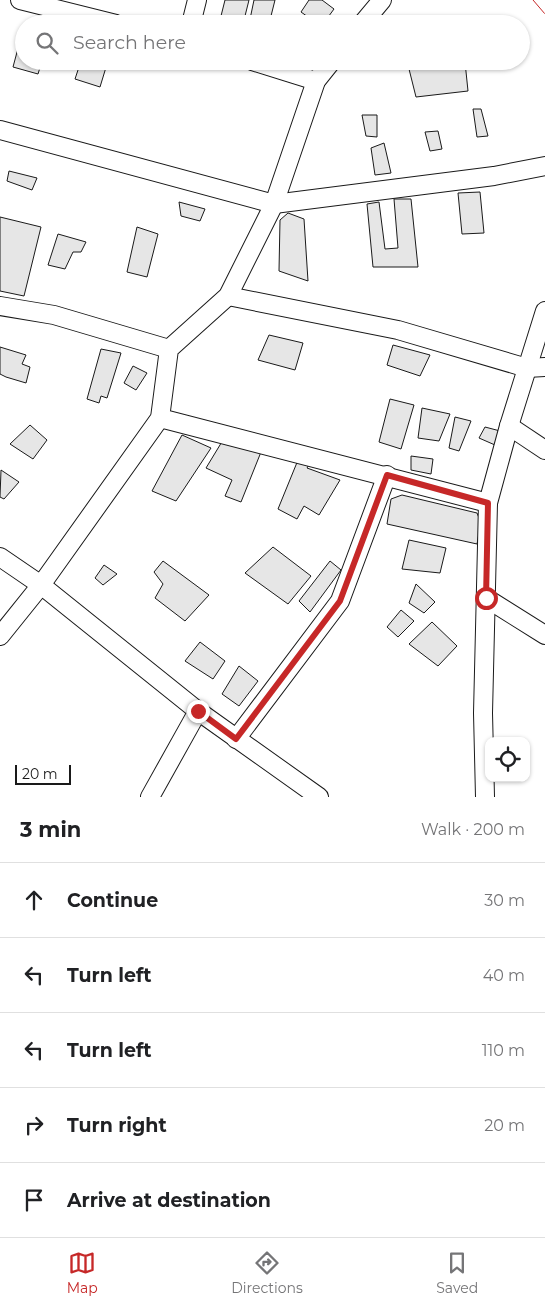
<!DOCTYPE html>
<meta charset="utf-8">
<style>
:root{--surface:#fff;--page:#f6f6f6;--text:#202124;--muted:#757577;--line:#e0e0e0;--accent:#c62828}
body{margin:0;font-family:Montserrat,sans-serif;background:var(--page);color:var(--text)}
.controls{position:absolute;right:15px;bottom:15px;display:grid;overflow:hidden;border-radius:10px;box-shadow:0 1px 4px #0004}
.controls button{width:45px;height:45px;display:grid;place-items:center;padding:0;border:0;border-bottom:1px solid var(--line);background:var(--surface);color:var(--text);font:25px sans-serif}
.scale{position:absolute;left:15px;bottom:12px;width:56px;box-sizing:border-box;padding-left:5px;border:2px solid #1a1a1a;border-top:0;font-size:14px;line-height:18px;white-space:nowrap;color:#1a1a1a;-webkit-text-stroke:4px #fff;paint-order:stroke}
.stop{position:absolute;width:15px;height:15px;margin:-11px;border:4px solid #c62828;border-radius:50%;background:#fff}
.stop.end{background:#c62828;border-color:#fff;box-shadow:0 1px 5px #0008}
.list{margin:0;padding:0;list-style:none}
h2{display:flex;justify-content:space-between;align-items:center;height:65px;margin:0;padding:0 20px;font-size:21px}
h2 small{font-size:16px;font-weight:400;color:var(--muted)}
.list li{display:grid;grid-template-columns:32px 1fr auto;gap:15px;align-items:center;box-sizing:border-box;height:75px;padding:0 20px;border-top:1px solid var(--line)}
.list b{display:block;font-size:19px;white-space:nowrap}
.list em{font-size:16px;font-style:normal;color:var(--muted)}
.icon{flex:none;width:28px;height:28px;fill:none;stroke:currentColor;stroke-width:2;stroke-linecap:round;stroke-linejoin:round}
.map{position:relative;flex:none;width:545px;height:797px;overflow:hidden}
.search{position:absolute;background:var(--surface);box-shadow:0 1px 4px #0004;left:15px;right:15px;top:15px;height:55px;display:flex;align-items:center;gap:12px;box-sizing:border-box;padding:0 18px;border-radius:28px;color:var(--muted);font-size:19px}
.sheet{height:440px;background:var(--surface)}
nav{display:flex;justify-content:space-around;align-items:center;box-sizing:border-box;height:70px;border-top:1px solid var(--line);background:var(--surface);font-size:14px;color:var(--muted)}
nav a{display:grid;justify-items:center;gap:2px}
nav .on{color:var(--accent)}
.map>svg:first-child{display:block}
.building{fill:#e6e6e6;stroke:#1a1a1a}
.lines{fill:none;stroke-linecap:round;stroke-linejoin:round}
.minor-casing{stroke:#1a1a1a;stroke-width:20}
.minor{stroke:#fff;stroke-width:18}
.power{stroke:#c62828;stroke-width:1;stroke-dasharray:18 4 2.5 4;stroke-linecap:butt}
.route{stroke:#c62828;stroke-width:6}
</style>
<div class="map">
<svg width="545" height="797" viewBox="0 0 545 797">
<rect width="100%" height="100%" fill="#fff"/>
<g class="building">
<path d="M 225,0 L 249,0 L 243,24 L 219,24 Z"/>
<path d="M 254,0 L 275,0 L 269,24 L 249,24 Z"/>
<path d="M 309,0 L 322,0 L 334,9 L 323,24 L 318,24 L 301,12 Z"/>
<path d="M 24,26 L 24,61 L 42,61 L 38,74 L 13,67 Z"/>
<path d="M 81,61 L 97,61 L 107,64 L 100,87 L 75,79 Z"/>
<path d="M 465,62 L 468,91 L 416,97 L 409,69 Z"/>
<path d="M 473,109 L 481,109 L 488,136 L 477,137 Z"/>
<path d="M 362,115 L 377,115 L 377,137 L 366,136 Z"/>
<path d="M 438,131 L 442,149 L 430,151 L 425,132 Z"/>
<path d="M 384,143 L 391,173 L 375,175 L 371,148 Z"/>
<path d="M 9,171 L 37,178 L 32,190 L 7,181 Z"/>
<path d="M 480,192 L 484,233 L 462,234 L 458,193 Z"/>
<path d="M 394,199 L 411,199 L 418,267 L 373,267 L 367,204 L 379,202 L 385,249 L 398,248 Z"/>
<path d="M 179,202 L 205,209 L 200,221 L 181,216 Z"/>
<path d="M 288,213 L 304,219 L 308,281 L 279,271 L 280,220 Z"/>
<path d="M 0,217 L 41,227 L 24,296 L 0,291 Z"/>
<path d="M 137,227 L 158,234 L 147,277 L 127,272 Z"/>
<path d="M 58,234 L 86,242 L 81,252 L 73,252 L 65,269 L 48,265 Z"/>
<path d="M 269,335 L 303,343 L 295,370 L 258,360 Z"/>
<path d="M 393,345 L 430,355 L 420,376 L 387,365 Z"/>
<path d="M 0,347 L 26,355 L 22,364 L 30,367 L 26,383 L 6,377 L 0,374 Z"/>
<path d="M 101,349 L 121,353 L 107,398 L 101,396 L 99,403 L 87,399 Z"/>
<path d="M 133,366 L 147,373 L 136,390 L 124,383 Z"/>
<path d="M 390,399 L 414,405 L 401,449 L 379,442 Z"/>
<path d="M 422,408 L 450,414 L 439,441 L 418,438 Z"/>
<path d="M 455,417 L 471,421 L 459,451 L 449,448 Z"/>
<path d="M 30,425 L 47,440 L 33,459 L 10,444 Z"/>
<path d="M 485,427 L 504,432 L 495,445 L 479,438 Z"/>
<path d="M 182,435 L 211,448 L 176,501 L 152,491 Z"/>
<path d="M 223,440 L 261,452 L 241,502 L 225,496 L 232,480 L 206,468 Z"/>
<path d="M 411,456 L 433,459 L 431,474 L 411,470 Z"/>
<path d="M 298,460 L 310,463 L 307,468 L 340,480 L 319,515 L 304,506 L 297,519 L 278,509 Z"/>
<path d="M 1,470 L 19,482 L 4,499 L 0,497 Z"/>
<path d="M 402,495 L 477,513 L 481,523 L 477,544 L 387,524 L 391,499 Z"/>
<path d="M 409,540 L 446,548 L 440,573 L 402,569 Z"/>
<path d="M 273,547 L 311,576 L 288,604 L 245,573 Z"/>
<path d="M 163,561 L 209,595 L 185,621 L 155,598 L 163,584 L 154,572 Z"/>
<path d="M 330,561 L 341,570 L 310,612 L 299,601 Z"/>
<path d="M 104,565 L 117,574 L 103,585 L 95,578 Z"/>
<path d="M 416,584 L 435,602 L 424,613 L 409,603 Z"/>
<path d="M 401,610 L 414,621 L 398,637 L 387,627 Z"/>
<path d="M 432,622 L 457,646 L 438,666 L 409,644 Z"/>
<path d="M 200,642 L 225,661 L 213,679 L 185,661 Z"/>
<path d="M 239,666 L 258,681 L 239,706 L 222,694 Z"/>
</g>
<g class="lines">
<defs>
<g id="minor">
<path d="M 20,0 L 116,24"/>
<path d="M 191,24 L 197,0"/>
<path d="M 362,24 L 382,0"/>
<path d="M 252,61 L 316,81"/>
<path d="M 0,130 L 274,204 L 494,176 L 545,166"/>
<path d="M 228,296 L 398,330 L 527,368 L 545,367"/>
<path d="M 0,306 L 54,315 L 169,349"/>
<path d="M 160,418 L 488,503"/>
<path d="M 509,426 L 545,450"/>
<path d="M 0,557 L 41,585 L 198,711 L 319,797"/>
<path d="M 486,598 L 545,635"/>
<path d="M 0,636 L 41,585 L 160,418 L 169,349 L 228,296 L 274,204 L 316,81 L 332,61"/>
<path d="M 236,739 L 340,601 L 387,475"/>
<path d="M 150,797 L 198,711"/>
<path d="M 485,797 L 483,713 L 488,503 L 509,426 L 545,311"/>
</g>
</defs>
<use href="#minor" class="minor-casing"/>
<use href="#minor" class="minor"/>
<path class="power" d="M 533,0 L 545,14"/>
</g>
<g class="lines">
<path class="route" d="M 198,711 L 236,739 L 340,601 L 387,475 L 488,503 L 486,598"/>
</g>
</svg>
<div class="controls">
<button><svg class="icon" aria-label="locate" viewBox="0 0 24 24"><circle cx="12" cy="12" r="6"/><path d="M12 2v4M12 18v4M2 12h4M18 12h4"/></svg></button>
</div>
<div class="scale">20 m</div>
<div class="stop" style="left:486px;top:598px"></div>
<div class="stop end" style="left:198px;top:711px"></div>
<div class="search"><svg class="icon" aria-label="search" viewBox="0 0 24 24"><circle cx="10" cy="10" r="6"/><path d="M15 15l6 6"/></svg>Search here</div>
</div>
<section class="sheet">
<h2>3 min<small>Walk · 200 m</small></h2>
<ul class="list">
<li><svg class="icon" aria-label="ahead" viewBox="0 0 24 24"><path d="M12 20V5M6 11l6-6 6 6"/></svg><div><b>Continue</b></div><em>30 m</em></li>
<li><svg class="icon" aria-label="left" viewBox="0 0 24 24"><path d="M17 20v-9H6M10 6l-5 5 5 5"/></svg><div><b>Turn left</b></div><em>40 m</em></li>
<li><svg class="icon" aria-label="left" viewBox="0 0 24 24"><path d="M17 20v-9H6M10 6l-5 5 5 5"/></svg><div><b>Turn left</b></div><em>110 m</em></li>
<li><svg class="icon" aria-label="right" viewBox="0 0 24 24"><path d="M7 20v-9h11M14 6l5 5-5 5"/></svg><div><b>Turn right</b></div><em>20 m</em></li>
<li><svg class="icon" aria-label="arrive" viewBox="0 0 24 24"><path d="M6 21V4h12l-3 4 3 4H6"/></svg><div><b>Arrive at destination</b></div></li>
</ul>
</section>
<nav>
<a class="on"><svg class="icon" aria-label="map" viewBox="0 0 24 24"><path d="M3 6l6-2 6 2 6-2v14l-6 2-6-2-6 2zM9 4v14M15 6v14"/></svg>Map</a>
<a><svg class="icon" aria-label="directions" viewBox="0 0 24 24"><path d="M12 3l9 9-9 9-9-9zM9 14v-3h6M13 9l2 2-2 2"/></svg>Directions</a>
<a><svg class="icon" aria-label="saved" viewBox="0 0 24 24"><path d="M7 4h10v16l-5-4-5 4z"/></svg>Saved</a>
</nav>
